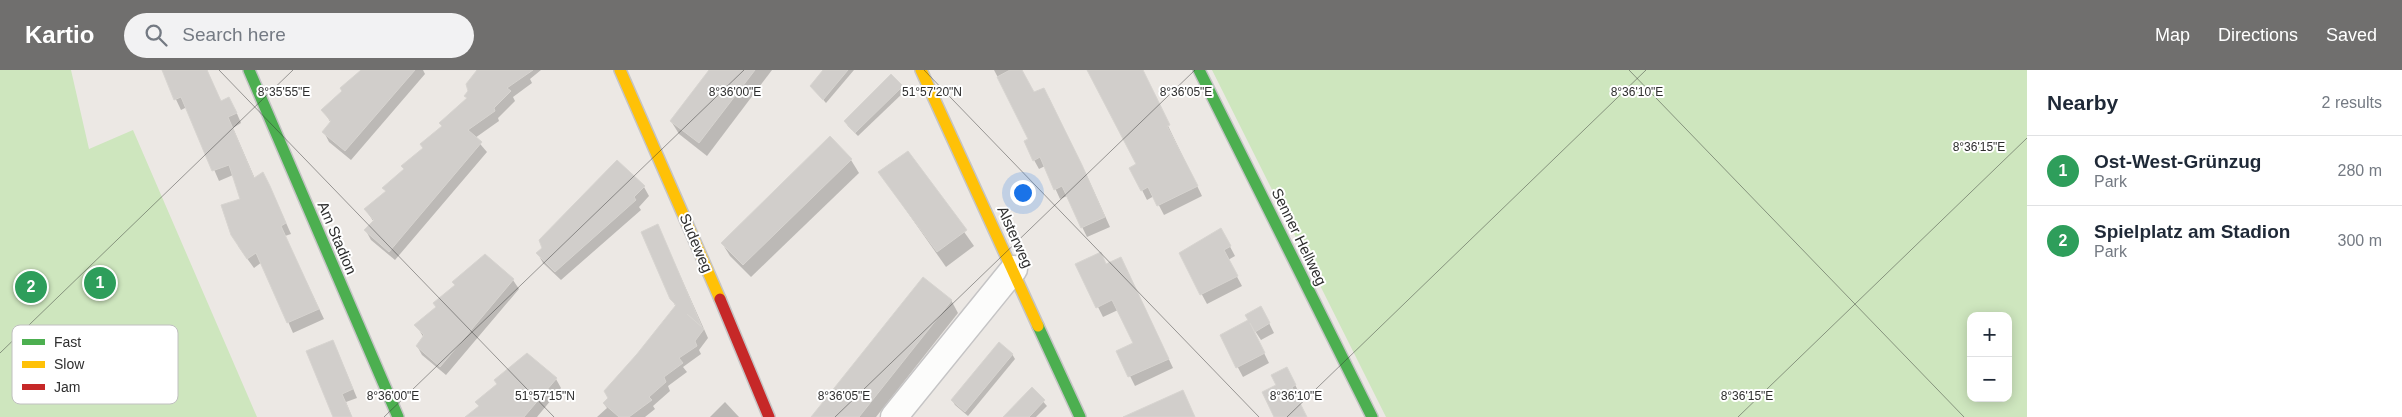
<!DOCTYPE html>
<meta charset="utf-8">
<style>
:root{--surface:#fff;--page:#f2f2f3;--text:#1f2937;--muted:#747a83;--line:#e0e1e3;--accent:#706f6e}
body{margin:0;font-family:Helvetica,sans-serif;background:var(--page);color:var(--text)}
.controls{position:absolute;right:15px;bottom:15px;display:grid;overflow:hidden;border-radius:10px;box-shadow:0 2px 12px #0003}
.controls button{width:45px;height:45px;display:grid;place-items:center;padding:0;border:0;border-bottom:1px solid var(--line);background:var(--surface);color:var(--text);font:25px sans-serif}
.you{position:absolute;left:1022px;top:122px;width:18px;height:18px;margin:-12px;border:4px solid #fff;border-radius:50%;background:#1a73e8;box-shadow:0 0 0 8px #1a73e833}
.badge{display:grid;place-items:center;width:32px;height:32px;border-radius:50%;background:var(--accent);color:#fff;font-size:16px;font-weight:700}
.pin{position:absolute;translate:-50% -50%;border:2px solid #fff;box-shadow:0 1px 5px #0006}
.list{margin:0;padding:0;list-style:none}
h2{display:flex;justify-content:space-between;align-items:center;height:65px;margin:0;padding:0 20px;font-size:21px}
h2 small{font-size:16px;font-weight:400;color:var(--muted)}
.list li{display:grid;grid-template-columns:32px 1fr auto;gap:15px;align-items:center;box-sizing:border-box;height:70px;padding:0 20px;border-top:1px solid var(--line)}
.list b{display:block;font-size:19px;white-space:nowrap}
.list p{margin:0;font-size:16px;white-space:nowrap;color:var(--muted)}
.list em{font-size:16px;font-style:normal;color:var(--muted)}
.icon{flex:none;width:28px;height:28px;fill:none;stroke:currentColor;stroke-width:2;stroke-linecap:round;stroke-linejoin:round}
.map{position:relative;flex:none;width:2027px;height:347px;overflow:hidden}
header{display:flex;align-items:center;gap:30px;box-sizing:border-box;height:70px;padding:0 25px;background:var(--accent);color:#fff}
header strong{font-size:24px}
nav{display:flex;gap:28px;margin-inline-start:auto;font-size:18px}
.search{width:350px;height:45px;background:var(--page);display:flex;align-items:center;gap:12px;box-sizing:border-box;padding:0 18px;border-radius:28px;color:var(--muted);font-size:19px}
main{display:flex}
aside{flex:1;background:var(--surface)}
.map>svg:first-child{display:block}
.green{fill:#cee6be;fill-rule:evenodd}
.shadow{fill:#0003}
.building{fill:#d1cecb;stroke:#d7d4d0}
.lines{fill:none;stroke-linecap:round;stroke-linejoin:round}
.street-casing{stroke:#c5c4c5;stroke-width:29}
.fast-casing{stroke:#c5c4c5;stroke-width:14}
.slow-casing{stroke:#c5c4c5;stroke-width:14}
.jam-casing{stroke:#c5c4c5;stroke-width:14}
.street{stroke:#fcfcfb;stroke-width:26}
.fast{stroke:#4caf50;stroke-width:11}
.slow{stroke:#ffc107;stroke-width:11}
.jam{stroke:#c62828;stroke-width:11}
.ticks{fill:none;stroke:#2e2e2e;stroke-width:1;stroke-opacity:0.45}
.labels{text-anchor:middle;stroke-width:4;stroke-linejoin:round;paint-order:stroke}
.street-label{font-size:15px;fill:#2e2e2e;stroke:#fff}
.key{fill:#fff;stroke:#c0c0c0;stroke-width:1}
.key-label{font-size:14px;fill:#2e2e2e}
.ticks-label{font-size:12px;text-anchor:middle;fill:#2e2e2e;stroke:#fff;stroke-width:4;stroke-linejoin:round;paint-order:stroke}
</style>
<header>
<strong>Kartio</strong>
<div class="search"><svg class="icon" aria-label="search" viewBox="0 0 24 24"><circle cx="10" cy="10" r="6"/><path d="M15 15l6 6"/></svg>Search here</div>
<nav><a>Map</a><a>Directions</a><a>Saved</a></nav>
</header>
<main>
<div class="map">
<svg width="2027" height="347" viewBox="0 0 2027 347">
<rect width="100%" height="100%" fill="#ece8e4"/>
<g class="green">
<path d="M 0,0 L 71,0 L 89,79 L 133,60 L 257,347 L 0,347 Z"/>
<path d="M 1212,0 L 2027,0 L 2027,347 L 1386,347 ZM 1971,246 L 2008,246 L 2008,328 L 1971,328 Z"/>
</g>
<g class="shadow">
<path d="M 162,0 L 207,0 L 221,32 L 235,39 L 241,53 L 233,58 L 255,109 L 275,128 L 291,164 L 285,166 L 324,249 L 293,263 L 262,192 L 254,198 L 238,176 L 242,130 L 233,105 L 219,111 L 187,37 L 181,40 Z"/>
<path d="M 362,0 L 423,0 L 425,4 L 351,90 L 329,72 L 324,62 L 331,53 L 323,40 L 343,22 Z"/>
<path d="M 479,0 L 541,0 L 530,9 L 532,13 L 513,27 L 515,31 L 498,48 L 499,51 L 475,68 L 487,82 L 395,190 L 371,170 L 366,161 L 374,152 L 365,139 L 386,122 L 384,118 L 405,100 L 468,29 L 466,26 Z"/>
<path d="M 710,0 L 772,0 L 707,86 L 679,64 L 671,51 Z"/>
<path d="M 825,0 L 854,0 L 826,33 L 811,16 Z"/>
<path d="M 994,0 L 1021,0 L 1034,24 L 1049,28 L 1087,106 L 1110,157 L 1087,167 L 1067,126 L 1060,129 L 1045,96 L 1039,99 L 1034,90 L 1030,69 Z"/>
<path d="M 1088,0 L 1141,0 L 1202,126 L 1164,145 L 1154,126 L 1147,130 L 1142,120 L 1138,95 Z"/>
<path d="M 902,17 L 904,22 L 858,66 L 848,56 L 845,51 Z"/>
<path d="M 830,68 L 851,90 L 859,103 L 751,207 L 730,186 L 722,173 Z"/>
<path d="M 908,82 L 974,176 L 946,197 L 880,103 Z"/>
<path d="M 644,117 L 649,126 L 639,137 L 641,140 L 561,210 L 543,193 L 538,184 Z"/>
<path d="M 658,156 L 708,268 L 699,280 L 701,284 L 683,297 L 687,302 L 668,316 L 670,321 L 653,336 L 655,339 L 645,347 L 597,347 L 607,338 L 604,334 L 638,285 L 676,237 L 671,228 Z"/>
<path d="M 1226,169 L 1235,186 L 1228,190 L 1242,216 L 1207,234 L 1180,184 Z"/>
<path d="M 485,186 L 513,210 L 519,219 L 446,305 L 422,285 L 417,276 L 424,268 L 416,255 L 437,238 Z"/>
<path d="M 1077,195 L 1126,198 L 1173,298 L 1135,316 L 1118,282 L 1134,274 L 1118,240 L 1103,247 Z"/>
<path d="M 951,230 L 958,243 L 876,347 L 813,347 Z"/>
<path d="M 1266,247 L 1274,263 L 1261,270 L 1253,258 L 1252,259 L 1269,293 L 1243,307 L 1221,266 L 1250,251 Z"/>
<path d="M 337,280 L 357,328 L 346,332 L 352,347 L 335,347 Z"/>
<path d="M 1012,284 L 1015,289 L 968,346 L 955,335 L 952,330 Z"/>
<path d="M 1292,308 L 1300,325 L 1296,327 L 1306,347 L 1275,347 Z"/>
<path d="M 556,309 L 561,318 L 537,347 L 467,347 L 479,337 L 477,333 Z"/>
<path d="M 1032,319 L 1047,336 L 1036,347 L 1005,347 Z"/>
<path d="M 725,332 L 739,347 L 710,347 Z"/>
</g>
<g class="building">
<path d="M 162,0 L 207,0 L 221,31 L 229,27 L 237,43 L 228,47 L 254,108 L 263,102 L 270,116 L 286,153 L 281,156 L 319,239 L 287,253 L 256,183 L 247,189 L 231,165 L 221,135 L 240,129 L 229,95 L 212,101 L 181,27 L 174,30 Z"/>
<path d="M 361,0 L 415,0 L 345,81 L 322,62 L 331,51 L 321,40 L 342,21 L 340,18 Z"/>
<path d="M 477,0 L 533,0 L 507,18 L 511,21 L 494,38 L 495,41 L 468,60 L 482,72 L 389,182 L 364,160 L 374,150 L 364,139 L 386,121 L 382,118 L 404,99 L 401,96 L 423,78 L 420,74 L 442,56 L 439,53 L 467,28 L 464,26 L 468,21 L 466,14 Z"/>
<path d="M 709,0 L 755,0 L 699,73 L 670,51 Z"/>
<path d="M 823,0 L 848,0 L 823,30 L 810,16 Z"/>
<path d="M 1010,0 L 1022,0 L 1034,22 L 1044,18 L 1082,95 L 1105,147 L 1081,158 L 1062,116 L 1054,120 L 1040,87 L 1033,91 L 1024,71 L 1028,69 L 997,7 Z"/>
<path d="M 1087,0 L 1143,0 L 1170,55 L 1167,56 L 1198,116 L 1157,136 L 1148,117 L 1141,121 L 1129,98 L 1136,94 Z"/>
<path d="M 891,4 L 903,16 L 855,63 L 844,51 Z"/>
<path d="M 830,66 L 852,89 L 743,195 L 721,173 Z"/>
<path d="M 908,81 L 967,160 L 937,182 L 878,102 Z"/>
<path d="M 617,90 L 645,116 L 634,127 L 636,130 L 555,202 L 536,183 L 542,178 L 539,170 Z"/>
<path d="M 658,154 L 702,257 L 687,244 L 704,259 L 695,271 L 697,276 L 679,288 L 683,293 L 664,307 L 666,312 L 649,327 L 652,330 L 629,347 L 619,347 L 603,333 L 608,328 L 604,321 L 637,284 L 676,235 L 670,229 L 641,162 Z"/>
<path d="M 1221,158 L 1231,176 L 1224,180 L 1238,206 L 1200,225 L 1179,183 Z"/>
<path d="M 1101,182 L 1106,194 L 1121,187 L 1169,289 L 1128,307 L 1116,281 L 1133,273 L 1112,230 L 1096,238 L 1075,194 Z"/>
<path d="M 485,184 L 514,209 L 440,297 L 416,276 L 424,265 L 414,255 L 436,237 L 433,233 L 455,215 L 452,212 Z"/>
<path d="M 923,207 L 952,230 L 859,347 L 811,347 Z"/>
<path d="M 1261,236 L 1270,253 L 1255,262 L 1250,253 L 1265,283 L 1236,298 L 1220,265 L 1248,250 L 1245,245 Z"/>
<path d="M 333,270 L 353,319 L 342,324 L 352,347 L 333,347 L 306,281 Z"/>
<path d="M 999,272 L 1013,284 L 965,342 L 951,330 Z"/>
<path d="M 527,283 L 557,308 L 524,347 L 465,347 L 479,336 L 475,332 L 497,314 L 494,310 Z"/>
<path d="M 1287,297 L 1296,315 L 1292,317 L 1307,347 L 1274,347 L 1262,322 L 1276,315 L 1271,305 Z"/>
<path d="M 1032,317 L 1045,330 L 1032,344 L 1029,347 L 1003,347 Z"/>
<path d="M 1183,320 L 1195,347 L 1123,347 Z"/>
</g>
<g class="lines">
<defs>
<path id="street" d="M 894,347 L 1014,199"/>
<g id="fast">
<path d="M 249,0 L 398,347"/>
<path d="M 1199,0 L 1372,347"/>
<path d="M 1038,256 L 1080,347"/>
</g>
<g id="slow">
<path d="M 620,0 L 720,229"/>
<path d="M 921,0 L 1038,256"/>
</g>
<path id="jam" d="M 720,229 L 769,347"/>
</defs>
<use href="#street" class="street-casing"/>
<use href="#fast" class="fast-casing"/>
<use href="#slow" class="slow-casing"/>
<use href="#jam" class="jam-casing"/>
<use href="#street" class="street"/>
<use href="#fast" class="fast"/>
<use href="#slow" class="slow"/>
<use href="#jam" class="jam"/>
</g>
<path class="ticks" d="M 219,0 L 554,347M 924,0 L 1259,347M 1629,0 L 1964,347M 0,283 L 293,0M 384,347 L 744,0M 835,347 L 1195,0M 1287,347 L 1646,0M 1738,347 L 2027,68"/>
<g class="labels">
<g class="street-label">
<text transform="translate(1015 167) rotate(66)" y="5">Alsterweg</text>
<text transform="translate(1299 167) rotate(64)" y="5">Senner Hellweg</text>
<text transform="translate(337 168) rotate(67)" y="5">Am Stadion</text>
<text transform="translate(696 173) rotate(67)" y="5">Sudeweg</text>
</g>
</g>
<rect x="12" y="255" width="166" height="79" rx="8" class="key"/>
<rect x="22" y="269" width="23" height="6" fill="#4caf50"/>
<rect x="22" y="291" width="23" height="7" fill="#ffc107"/>
<rect x="22" y="314" width="23" height="6" fill="#c62828"/>
<g class="key-label">
<text x="54" y="277">Fast</text>
<text x="54" y="299">Slow</text>
<text x="54" y="322">Jam</text>
</g>
<g class="ticks-label">
<text x="284" y="26">8°35'55"E</text>
<text x="735" y="26">8°36'00"E</text>
<text x="1186" y="26">8°36'05"E</text>
<text x="1637" y="26">8°36'10"E</text>
<text x="932" y="26">51°57'20"N</text>
<text x="1979" y="81">8°36'15"E</text>
<text x="545" y="330">51°57'15"N</text>
<text x="393" y="330">8°36'00"E</text>
<text x="844" y="330">8°36'05"E</text>
<text x="1296" y="330">8°36'10"E</text>
<text x="1747" y="330">8°36'15"E</text>
</g>
</svg>
<div class="controls">
<button>+</button>
<button>−</button>
</div>
<div class="you"></div>
<div class="pin badge" style="left:100px;top:213px;background:#2e9e5b">1</div>
<div class="pin badge" style="left:31px;top:217px;background:#2e9e5b">2</div>
</div>
<aside>
<h2>Nearby<small>2 results</small></h2>
<ul class="list">
<li><span class="badge" style="background:#2e9e5b">1</span><div><b>Ost-West-Grünzug</b><p>Park</p></div><em>280 m</em></li>
<li><span class="badge" style="background:#2e9e5b">2</span><div><b>Spielplatz am Stadion</b><p>Park</p></div><em>300 m</em></li>
</ul>
</aside>
</main>
